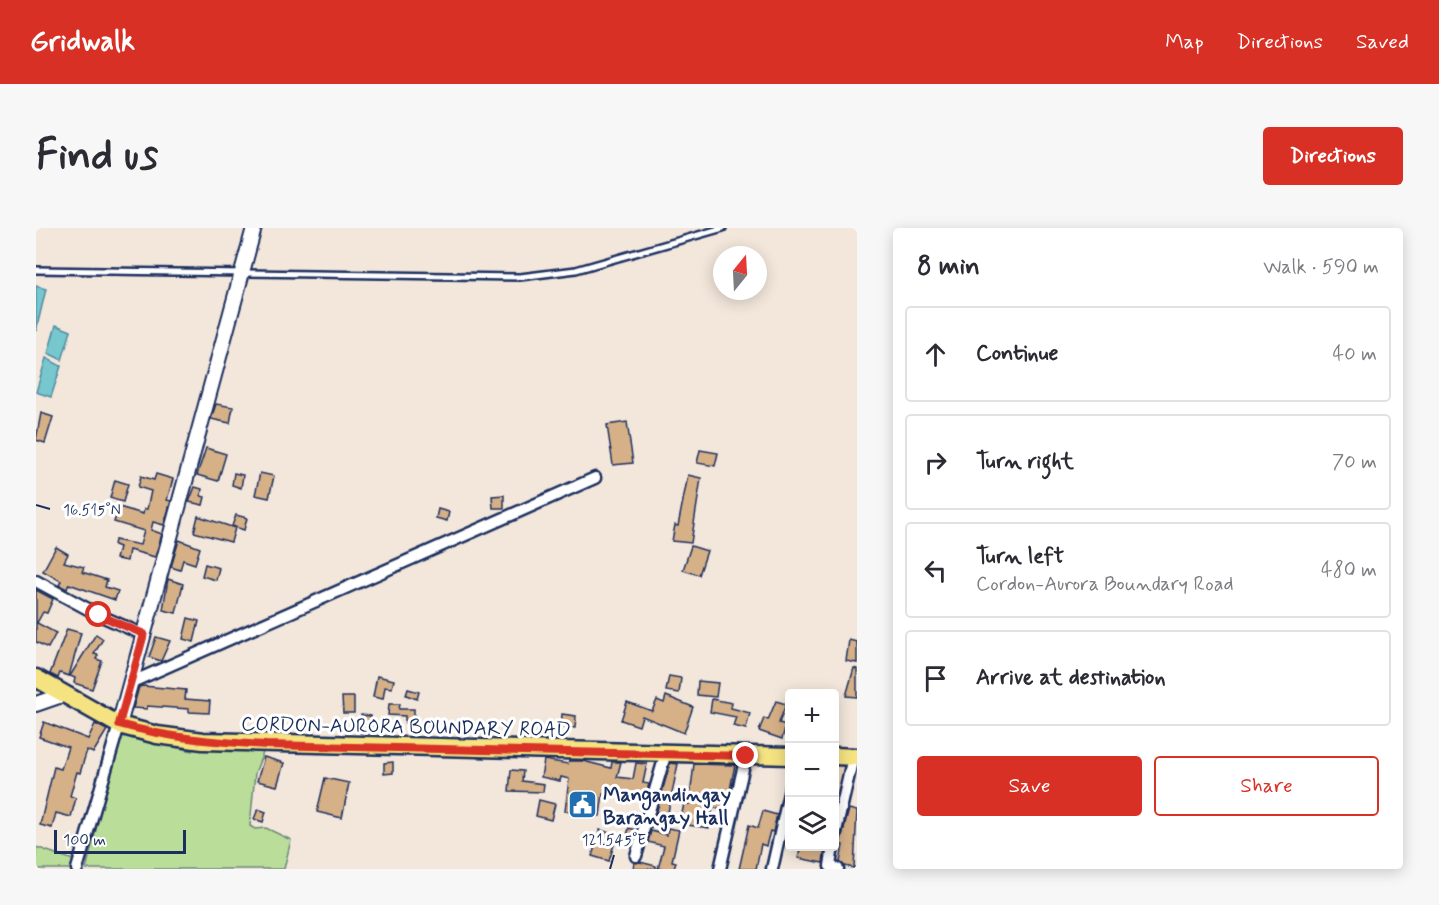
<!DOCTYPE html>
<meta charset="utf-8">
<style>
:root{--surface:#fff;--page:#f7f7f7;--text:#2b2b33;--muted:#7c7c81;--line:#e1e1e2;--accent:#d93025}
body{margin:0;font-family:Mynerve,sans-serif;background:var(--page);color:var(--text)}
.controls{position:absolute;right:18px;bottom:18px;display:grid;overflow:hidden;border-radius:6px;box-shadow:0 3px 15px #0003}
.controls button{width:54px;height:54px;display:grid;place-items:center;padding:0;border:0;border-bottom:2px solid var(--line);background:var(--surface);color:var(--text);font:30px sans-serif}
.compass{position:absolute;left:677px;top:18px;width:54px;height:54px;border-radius:50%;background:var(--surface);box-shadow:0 3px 15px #0003;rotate:18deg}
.scale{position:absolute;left:18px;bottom:15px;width:132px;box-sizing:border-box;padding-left:6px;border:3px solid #1b2f5e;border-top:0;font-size:16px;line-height:21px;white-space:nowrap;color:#1b2f5e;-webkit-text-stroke:4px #fff;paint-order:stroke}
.stop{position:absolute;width:18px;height:18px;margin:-14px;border:4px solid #d93025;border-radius:50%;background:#fff}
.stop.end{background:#d93025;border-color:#fff;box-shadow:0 2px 6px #0008}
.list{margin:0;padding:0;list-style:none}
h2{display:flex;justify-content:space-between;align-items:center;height:78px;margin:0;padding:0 24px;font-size:26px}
h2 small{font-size:20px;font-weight:400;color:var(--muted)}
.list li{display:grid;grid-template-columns:39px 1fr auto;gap:18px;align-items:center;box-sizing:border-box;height:96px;margin:0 12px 12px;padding:0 12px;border:2px solid var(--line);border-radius:6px}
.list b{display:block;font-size:22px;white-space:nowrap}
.list p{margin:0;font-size:20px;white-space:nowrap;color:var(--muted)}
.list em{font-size:20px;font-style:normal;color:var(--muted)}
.actions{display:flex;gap:12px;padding:18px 24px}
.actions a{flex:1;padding:14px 0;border:2px solid var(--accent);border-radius:6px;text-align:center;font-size:21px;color:var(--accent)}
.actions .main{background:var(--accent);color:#fff}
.icon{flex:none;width:33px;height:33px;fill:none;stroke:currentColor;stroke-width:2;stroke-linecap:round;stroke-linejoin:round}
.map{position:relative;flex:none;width:821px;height:641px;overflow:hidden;border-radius:6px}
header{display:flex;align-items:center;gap:36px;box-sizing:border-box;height:84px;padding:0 30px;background:var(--accent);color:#fff}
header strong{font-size:28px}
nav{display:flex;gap:33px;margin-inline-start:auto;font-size:21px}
.intro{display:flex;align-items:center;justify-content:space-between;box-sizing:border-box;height:144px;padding:0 36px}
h1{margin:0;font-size:42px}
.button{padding:15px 27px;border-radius:6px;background:var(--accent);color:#fff;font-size:21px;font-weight:700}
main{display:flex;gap:36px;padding:0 36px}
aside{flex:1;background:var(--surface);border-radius:6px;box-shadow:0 3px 15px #0003}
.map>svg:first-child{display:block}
.built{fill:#ead6c2}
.green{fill:#bade99;stroke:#6a867c;stroke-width:1.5}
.water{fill:#76c7ce;stroke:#528aa1;stroke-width:1.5}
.building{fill:#d6b087;stroke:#1b2f5e;stroke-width:1.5}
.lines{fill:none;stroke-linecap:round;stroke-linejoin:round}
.service-casing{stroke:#1b2f5e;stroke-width:10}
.minor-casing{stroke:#1b2f5e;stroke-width:15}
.tertiary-casing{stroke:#1b2f5e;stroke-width:18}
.primary-casing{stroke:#1b2f5e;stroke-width:21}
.service{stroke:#fff;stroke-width:5}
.minor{stroke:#fff;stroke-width:10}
.tertiary{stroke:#fff;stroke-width:14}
.primary{stroke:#f5e382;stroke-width:16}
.route{stroke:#d93025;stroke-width:8}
.ticks{fill:none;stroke:#1b2f5e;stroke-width:2}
.labels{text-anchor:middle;stroke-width:6;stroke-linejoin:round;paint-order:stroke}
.street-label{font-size:20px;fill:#1b2f5e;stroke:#fff}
.poi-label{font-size:20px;font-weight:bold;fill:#1b2f5e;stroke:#fff;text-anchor:start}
.ticks-label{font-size:15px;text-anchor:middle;fill:#1b2f5e;stroke:#fff;stroke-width:6;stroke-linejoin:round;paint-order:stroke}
</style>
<header>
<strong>Gridwalk</strong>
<nav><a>Map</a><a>Directions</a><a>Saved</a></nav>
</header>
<div class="intro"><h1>Find us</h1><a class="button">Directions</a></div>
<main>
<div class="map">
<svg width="821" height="641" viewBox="0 0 821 641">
<rect width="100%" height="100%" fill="#f3e7db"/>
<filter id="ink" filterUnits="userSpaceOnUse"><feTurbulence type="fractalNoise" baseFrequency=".0167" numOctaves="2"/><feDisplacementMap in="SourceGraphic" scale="12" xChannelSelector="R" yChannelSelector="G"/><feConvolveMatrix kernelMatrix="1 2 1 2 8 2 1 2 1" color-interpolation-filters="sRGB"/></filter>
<g filter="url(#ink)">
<g class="built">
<path d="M 799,532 L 810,532 L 799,582 Z"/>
<path d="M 753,570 L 754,618 L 790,619 L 787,629 L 744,621 Z"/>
</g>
<g class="green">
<path d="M 84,507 L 156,523 L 167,513 L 230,517 L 219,545 L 214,598 L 219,601 L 230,600 L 255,612 L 248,641 L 50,641 Z"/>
<path d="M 0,619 L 43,634 L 41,641 L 0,641 Z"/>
</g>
<g class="water">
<path d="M 0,58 L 10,61 L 0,103 Z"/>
<path d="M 20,97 L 35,103 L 26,132 L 12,125 Z"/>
<path d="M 10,130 L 25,138 L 15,169 L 0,164 Z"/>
</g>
<g class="building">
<path d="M 180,176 L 197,179 L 194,195 L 175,191 Z"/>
<path d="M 5,185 L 17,189 L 9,215 L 0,212 Z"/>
<path d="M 591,194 L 597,235 L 577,237 L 571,197 Z"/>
<path d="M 170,220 L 190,226 L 182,253 L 161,247 Z"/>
<path d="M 664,222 L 682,225 L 679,238 L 661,235 Z"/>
<path d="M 198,245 L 207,247 L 205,260 L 196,257 Z"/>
<path d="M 224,245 L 238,248 L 233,270 L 219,267 Z"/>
<path d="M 120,246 L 137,251 L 131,272 L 135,273 L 128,297 L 117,294 L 115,302 L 126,306 L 119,329 L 93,322 L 91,333 L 80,331 L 83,319 L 78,317 L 79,312 L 104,317 L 108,303 L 78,294 L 83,279 L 107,286 L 108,281 L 111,281 L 115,263 L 102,259 L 105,248 L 118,252 Z"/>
<path d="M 652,247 L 665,250 L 655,315 L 636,313 L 639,297 L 642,298 Z"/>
<path d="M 79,252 L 92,256 L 87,274 L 74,270 Z"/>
<path d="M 159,259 L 166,261 L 165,268 L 169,269 L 167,277 L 153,274 Z"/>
<path d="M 468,267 L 468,280 L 457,280 L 456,268 Z"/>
<path d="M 402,281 L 413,284 L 411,293 L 400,290 Z"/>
<path d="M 200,287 L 211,290 L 208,302 L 196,298 Z"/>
<path d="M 162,288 L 199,300 L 195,314 L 158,304 Z"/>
<path d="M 143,312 L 164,320 L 159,336 L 147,332 L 144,342 L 135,339 Z"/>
<path d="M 655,318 L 671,323 L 663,347 L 647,342 Z"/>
<path d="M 20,319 L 32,326 L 28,334 L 48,339 L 46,344 L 71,352 L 69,359 L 82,363 L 79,372 L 33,356 L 31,361 L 23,357 L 25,353 L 7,343 Z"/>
<path d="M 169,336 L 183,340 L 180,352 L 166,348 Z"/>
<path d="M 132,351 L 147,356 L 140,385 L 127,382 Z"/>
<path d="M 0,362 L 17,371 L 11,385 L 7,384 L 1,395 L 20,405 L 12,420 L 0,414 Z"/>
<path d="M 152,390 L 163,393 L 158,414 L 147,411 Z"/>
<path d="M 31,401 L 45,405 L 33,448 L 24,445 L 22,450 L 14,446 Z"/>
<path d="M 60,406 L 67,411 L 58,426 L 62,427 L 60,431 L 66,433 L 56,461 L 38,455 L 39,450 L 34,448 Z"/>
<path d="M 120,409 L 134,413 L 125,433 L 113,429 Z"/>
<path d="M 813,412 L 821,414 L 821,435 L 810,433 Z"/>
<path d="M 818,440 L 821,441 L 821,469 L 810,468 Z"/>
<path d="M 341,448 L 358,452 L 356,460 L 349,459 L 347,471 L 337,469 Z"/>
<path d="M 633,448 L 645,450 L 643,465 L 630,463 Z"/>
<path d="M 662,453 L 682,455 L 680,469 L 661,467 Z"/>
<path d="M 107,458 L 150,462 L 149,471 L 174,473 L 173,485 L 153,484 L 153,481 L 111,478 L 111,481 L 97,480 L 103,459 Z"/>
<path d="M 372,461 L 383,464 L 381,471 L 370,467 Z"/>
<path d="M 630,468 L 657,479 L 648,505 L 606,488 L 603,498 L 585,492 L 591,474 L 616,483 L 621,472 L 628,475 Z"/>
<path d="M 306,469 L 318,469 L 318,485 L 307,485 Z"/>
<path d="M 676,471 L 696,475 L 695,480 L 714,485 L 710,501 L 697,498 L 700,489 L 674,484 Z"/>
<path d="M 740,473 L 750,476 L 743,495 L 750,497 L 746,511 L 723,503 L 728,490 L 732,492 Z"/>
<path d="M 353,476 L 364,476 L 363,481 L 378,481 L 378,496 L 369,495 L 369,488 L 352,487 Z"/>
<path d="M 526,486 L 540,488 L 539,500 L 525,499 Z"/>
<path d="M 325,487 L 335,488 L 335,505 L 325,505 Z"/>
<path d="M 8,494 L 52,511 L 59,496 L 71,502 L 57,525 L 51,522 L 44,545 L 41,544 L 34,568 L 40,570 L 35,589 L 20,585 L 16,600 L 4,597 L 18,539 L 25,541 L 32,519 L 3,509 Z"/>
<path d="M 228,529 L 248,535 L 241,558 L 221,553 Z"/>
<path d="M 508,532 L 532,536 L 533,533 L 547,533 L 575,540 L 576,534 L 585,534 L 581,549 L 597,551 L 600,535 L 611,536 L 607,555 L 613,556 L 609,570 L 567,566 L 564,588 L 529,583 L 533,551 L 525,549 L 524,553 L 505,549 Z"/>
<path d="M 357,534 L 357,545 L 348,546 L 348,535 Z"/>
<path d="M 634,535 L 642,536 L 631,589 L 620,586 Z"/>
<path d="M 658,536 L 699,537 L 690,582 L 677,580 L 673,600 L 644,596 L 648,575 L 653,576 Z"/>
<path d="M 475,542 L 487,543 L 486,553 L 508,556 L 507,564 L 473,563 Z"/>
<path d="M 289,550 L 313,555 L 306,590 L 281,584 Z"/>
<path d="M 503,572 L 519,576 L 515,592 L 500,588 Z"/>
<path d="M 222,581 L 230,584 L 227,594 L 218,591 Z"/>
<path d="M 813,581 L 821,583 L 818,640 L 809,638 L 804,634 L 807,617 L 804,616 Z"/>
<path d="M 727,583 L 741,587 L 737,604 L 734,603 L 730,618 L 725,616 L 720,641 L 703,641 L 713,597 L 722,600 Z"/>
<path d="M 593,600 L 600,602 L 595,617 L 589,615 Z"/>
<path d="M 632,600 L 643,602 L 636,633 L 640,634 L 638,641 L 622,641 L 628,618 L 612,614 L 615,603 L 631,607 Z"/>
<path d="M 564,602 L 581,607 L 573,633 L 556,628 Z"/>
<path d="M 765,618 L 789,618 L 787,635 L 762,630 Z"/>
<path d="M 604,634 L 620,638 L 620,641 L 597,641 L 598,635 Z"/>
</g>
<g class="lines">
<defs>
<path id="service" d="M 0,42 L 484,49 L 540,42 L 687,0"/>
<g id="minor">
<path d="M 0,353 L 63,387 L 108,407"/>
<path d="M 94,455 L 559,250"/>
<path d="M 798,612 L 817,529"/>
<path d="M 797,618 L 794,638 L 802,641"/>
<path d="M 600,628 L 630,524"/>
<path d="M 41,641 L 83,497"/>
<path d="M 684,641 L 710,528"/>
<path d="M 736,641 L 754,561"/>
</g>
<g id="tertiary">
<path d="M 0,476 L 26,467"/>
<path d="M 83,497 L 218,0"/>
</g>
<g id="primary">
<path d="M 0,450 L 83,497 L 121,507 L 167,513 L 754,528"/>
<path d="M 798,528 L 821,529"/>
</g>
</defs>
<use href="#service" class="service-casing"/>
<use href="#minor" class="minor-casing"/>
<use href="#tertiary" class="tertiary-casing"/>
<use href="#primary" class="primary-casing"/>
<use href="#service" class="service"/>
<use href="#minor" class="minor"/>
<use href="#tertiary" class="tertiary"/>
<use href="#primary" class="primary"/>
</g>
</g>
<g class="lines" filter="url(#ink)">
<path class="route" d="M 63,387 L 108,406 L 83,496 C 132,510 180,514 230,517 L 710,528"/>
</g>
<path class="ticks" d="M 0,277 L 14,281M 574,641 L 578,627"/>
<defs>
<symbol id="civic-square" viewBox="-11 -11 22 22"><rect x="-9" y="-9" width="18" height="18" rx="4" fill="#1f6fb2" stroke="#fff"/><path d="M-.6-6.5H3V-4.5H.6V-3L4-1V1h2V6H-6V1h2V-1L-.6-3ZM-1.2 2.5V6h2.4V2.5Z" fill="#fff"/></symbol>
</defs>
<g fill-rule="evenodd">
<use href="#civic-square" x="530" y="560" width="33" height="33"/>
</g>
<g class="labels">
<g class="street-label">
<text transform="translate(370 498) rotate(1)" y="7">CORDON-AURORA BOUNDARY ROAD</text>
</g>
<g class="poi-label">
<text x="567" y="573">Mangandingay<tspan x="567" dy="23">Barangay Hall</tspan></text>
</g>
</g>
<g class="ticks-label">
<text x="56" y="287">16.515°N</text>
<text x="578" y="617">121.545°E</text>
</g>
</svg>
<div class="controls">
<button>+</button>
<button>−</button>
<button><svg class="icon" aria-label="layers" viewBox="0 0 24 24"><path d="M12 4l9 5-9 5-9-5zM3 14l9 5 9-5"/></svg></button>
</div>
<svg class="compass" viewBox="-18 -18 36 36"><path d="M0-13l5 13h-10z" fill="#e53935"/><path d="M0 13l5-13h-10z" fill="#7c7c81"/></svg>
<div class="scale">100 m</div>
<div class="stop" style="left:63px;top:387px"></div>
<div class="stop end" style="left:710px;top:528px"></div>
</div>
<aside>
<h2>8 min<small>Walk · 590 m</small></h2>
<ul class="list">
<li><svg class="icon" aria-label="ahead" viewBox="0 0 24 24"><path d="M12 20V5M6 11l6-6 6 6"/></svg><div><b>Continue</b></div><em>40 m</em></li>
<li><svg class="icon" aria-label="right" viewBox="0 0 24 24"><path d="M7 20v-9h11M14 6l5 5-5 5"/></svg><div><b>Turn right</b></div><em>70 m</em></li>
<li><svg class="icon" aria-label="left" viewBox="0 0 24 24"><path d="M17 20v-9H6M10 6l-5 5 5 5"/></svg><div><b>Turn left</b><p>Cordon-Aurora Boundary Road</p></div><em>480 m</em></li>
<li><svg class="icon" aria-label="arrive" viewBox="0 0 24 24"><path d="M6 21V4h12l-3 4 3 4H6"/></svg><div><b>Arrive at destination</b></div></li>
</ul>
<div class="actions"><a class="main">Save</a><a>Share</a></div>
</aside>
</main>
